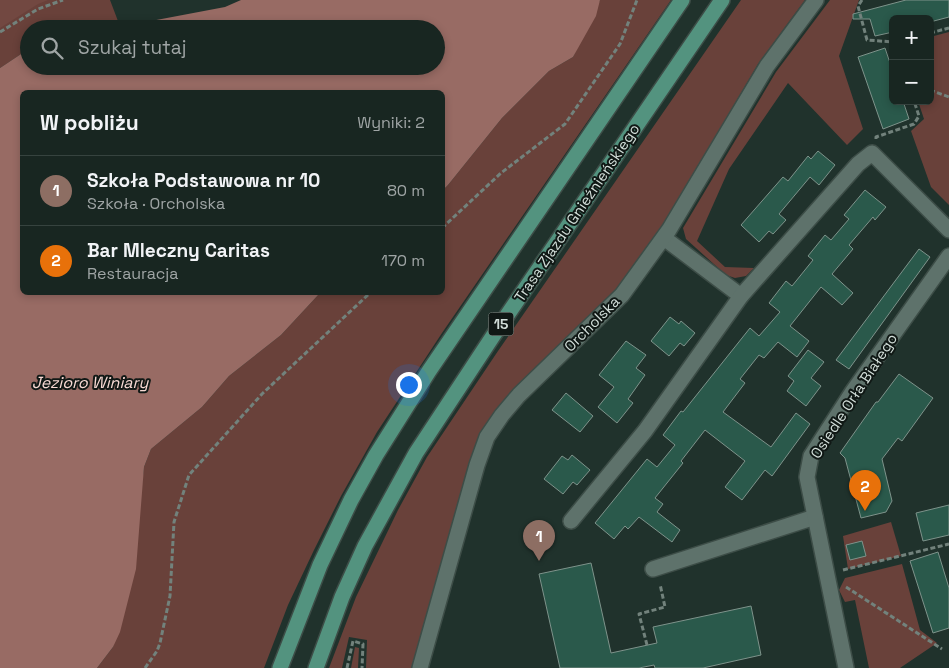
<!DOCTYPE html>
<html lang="pl">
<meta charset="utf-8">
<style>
:root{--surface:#182621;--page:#25322e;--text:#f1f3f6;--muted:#9fa5a5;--line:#36433f;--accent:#f59d8e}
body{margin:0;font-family:"Space Grotesk",sans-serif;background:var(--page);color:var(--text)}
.controls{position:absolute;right:15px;top:15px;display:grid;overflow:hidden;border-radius:8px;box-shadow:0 2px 8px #0003}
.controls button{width:45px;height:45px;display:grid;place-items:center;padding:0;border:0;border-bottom:1px solid var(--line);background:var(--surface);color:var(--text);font:25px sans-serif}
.you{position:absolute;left:408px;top:384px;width:18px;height:18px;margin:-12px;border:4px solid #fff;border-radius:50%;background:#1a73e8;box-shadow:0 0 0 8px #1a73e833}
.badge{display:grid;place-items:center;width:32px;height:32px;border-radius:50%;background:var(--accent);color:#fff;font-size:16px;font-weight:700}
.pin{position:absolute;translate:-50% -41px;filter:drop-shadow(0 1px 2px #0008)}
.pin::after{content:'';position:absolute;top:26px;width:18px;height:15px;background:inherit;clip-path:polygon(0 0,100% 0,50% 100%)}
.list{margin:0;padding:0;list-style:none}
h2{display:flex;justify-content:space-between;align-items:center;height:65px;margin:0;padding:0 20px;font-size:21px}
h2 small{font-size:16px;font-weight:400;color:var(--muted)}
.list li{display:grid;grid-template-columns:32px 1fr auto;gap:15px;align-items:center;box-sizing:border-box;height:70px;padding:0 20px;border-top:1px solid var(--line)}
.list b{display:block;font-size:19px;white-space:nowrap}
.list p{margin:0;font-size:16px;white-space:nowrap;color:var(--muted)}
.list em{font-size:16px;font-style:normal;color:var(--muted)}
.icon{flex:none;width:28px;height:28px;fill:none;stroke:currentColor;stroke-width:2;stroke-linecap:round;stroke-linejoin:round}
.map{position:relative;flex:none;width:949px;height:668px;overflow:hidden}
.search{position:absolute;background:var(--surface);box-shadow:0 2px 8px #0003;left:20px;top:20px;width:425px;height:55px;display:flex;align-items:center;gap:12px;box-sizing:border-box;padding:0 18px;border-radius:28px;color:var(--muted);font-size:19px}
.panel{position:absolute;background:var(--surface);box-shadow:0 2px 8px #0003;left:20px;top:90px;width:425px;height:205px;border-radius:8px}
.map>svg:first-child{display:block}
.green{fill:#69413a}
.forest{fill:#724841}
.water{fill:#986b64}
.building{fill:#2a594b;stroke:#7e938b}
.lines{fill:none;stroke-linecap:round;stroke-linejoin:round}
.minor-casing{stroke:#3d4d47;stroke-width:18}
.major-casing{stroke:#3d4d47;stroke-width:18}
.path{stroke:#72827c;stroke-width:3;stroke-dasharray:5 2.5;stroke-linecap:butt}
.minor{stroke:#5e726b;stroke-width:15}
.major{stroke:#53937f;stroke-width:15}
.labels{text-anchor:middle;stroke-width:4;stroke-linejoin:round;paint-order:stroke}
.shield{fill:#101815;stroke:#98a39e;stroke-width:1}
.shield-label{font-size:14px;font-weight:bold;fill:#d2ded9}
.street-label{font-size:15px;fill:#d2ded9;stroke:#101815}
.water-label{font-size:16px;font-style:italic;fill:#f8dad4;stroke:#101815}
</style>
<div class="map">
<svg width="949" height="668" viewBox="0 0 949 668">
<rect width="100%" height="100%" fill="#20322c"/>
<g class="green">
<path d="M 0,0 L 110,0 L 121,29 L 29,29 L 29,52 L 24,52 L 0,68 Z"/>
<path d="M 600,0 L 671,0 L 442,333 L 377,432 L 341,496 L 314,550 L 288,605 L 264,668 L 97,668 L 113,647 L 141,492 L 144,467 L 151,449 L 202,407 L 229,376 L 281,335 L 320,293 L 442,292 L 443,190 L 448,185 L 502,118 L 549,71 L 573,57 Z"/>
<path d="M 741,0 L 805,0 L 758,64 L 662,228 L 637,265 L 634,264 L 617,289 L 498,410 L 414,668 L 366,668 L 367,640 L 349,637 L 342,668 L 329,668 L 356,597 L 398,510 L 427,457 L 498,351 Z"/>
<path d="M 830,0 L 859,0 L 839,56 L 863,129 L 847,145 L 788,83 L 729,169 L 697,241 L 725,267 L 754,268 L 746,276 L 735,278 L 726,275 L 686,239 L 683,228 L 776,72 Z"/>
<path d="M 949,32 L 949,205 L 931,187 L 911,131 L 924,119 L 918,101 L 930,101 L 930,37 Z"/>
<path d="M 891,522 L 901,556 L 848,569 L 843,536 Z"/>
<path d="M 902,564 L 920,630 L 937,643 L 900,668 L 869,668 L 855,600 L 845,602 L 839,590 L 845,578 Z"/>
<path d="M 355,647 L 359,648 L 358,668 L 351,668 Z"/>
</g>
<path class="forest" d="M 0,0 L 48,0 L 38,4 L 0,28 Z"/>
<path class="water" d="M 241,0 L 600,0 L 596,16 L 573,57 L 549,71 L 502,118 L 448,185 L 443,190 L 442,92 L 22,92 L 22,292 L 320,293 L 281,335 L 229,376 L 202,407 L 151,449 L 144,467 L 136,569 L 120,632 L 113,647 L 97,668 L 0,668 L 0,68 L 24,52 L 29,52 L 29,66 L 436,66 L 436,29 L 130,29 L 151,21 L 225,7 Z"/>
<g class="building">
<path d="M 906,0 L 949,0 L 949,17 L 930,22 L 930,19 L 893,19 L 893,32 L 875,36 L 870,19 L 853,19 L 853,14 Z"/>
<path d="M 885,48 L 893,72 L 893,101 L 903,101 L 909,119 L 883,129 L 858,57 Z"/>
<path d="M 818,151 L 835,165 L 819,185 L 810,177 L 779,214 L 786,220 L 773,234 L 769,231 L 759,242 L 741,225 L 783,177 L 788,181 L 808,156 L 811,159 Z"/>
<path d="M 865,190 L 886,207 L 875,220 L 873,217 L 849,245 L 853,249 L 832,274 L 853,293 L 842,305 L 821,287 L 790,326 L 809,341 L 797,357 L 778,342 L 764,358 L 759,355 L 740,379 L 745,383 L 723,412 L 771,447 L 796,413 L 810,424 L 772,476 L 765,470 L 742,500 L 725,487 L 745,461 L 705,430 L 681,461 L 683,463 L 655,498 L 663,504 L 657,512 L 680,530 L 672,542 L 639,517 L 628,529 L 625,526 L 614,539 L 595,523 L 647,459 L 657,467 L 675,445 L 663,435 L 681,411 L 683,412 L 750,328 L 759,336 L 780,312 L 769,303 L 786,281 L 792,286 L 813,260 L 808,256 L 825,235 L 831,240 L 849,219 L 844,215 Z"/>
<path d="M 919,249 L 930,257 L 849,369 L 836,360 Z"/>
<path d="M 670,317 L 679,324 L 681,321 L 695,333 L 684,346 L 680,343 L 669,356 L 651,341 Z"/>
<path d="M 626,341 L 646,355 L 636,368 L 645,375 L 628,399 L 633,403 L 617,423 L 598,407 L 614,387 L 599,375 Z"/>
<path d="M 808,350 L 824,362 L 811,378 L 821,386 L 806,406 L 787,391 L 794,381 L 788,376 Z"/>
<path d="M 899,374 L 933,398 L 902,441 L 898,438 L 882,459 L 892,501 L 886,512 L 861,518 L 845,458 L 840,453 L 876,402 L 878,402 Z"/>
<path d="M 566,393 L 593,416 L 580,432 L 552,410 Z"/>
<path d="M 572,455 L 590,470 L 577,485 L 573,482 L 563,494 L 544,479 L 562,456 L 568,460 Z"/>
<path d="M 949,505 L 949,535 L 923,541 L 916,513 Z"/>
<path d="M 862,541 L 866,556 L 850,560 L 846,545 Z"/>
<path d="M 938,552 L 949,588 L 949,628 L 933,633 L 910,561 Z"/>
<path d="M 591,563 L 611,653 L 657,643 L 653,627 L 751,606 L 761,655 L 703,668 L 655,668 L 654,665 L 639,668 L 560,668 L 539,574 Z"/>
</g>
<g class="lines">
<defs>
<g id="minor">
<path d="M 664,238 L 741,296"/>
<path d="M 571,521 L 645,431 L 741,296 L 858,164 L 872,153 L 949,230"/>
<path d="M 653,569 L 815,517"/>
<path d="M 420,668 L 477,465 L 487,437 L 502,415 L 519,395 L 622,295 L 669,230 L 767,66 L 816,0"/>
<path d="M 846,668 L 807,477 L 811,456 L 853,391 L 949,256"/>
</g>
<g id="major">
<path d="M 280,668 L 320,565 L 351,500 L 376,455 L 429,371 L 682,0"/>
<path d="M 316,668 L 342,597 L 365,546 L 416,453 L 493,336 L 722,0"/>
</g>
</defs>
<use href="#minor" class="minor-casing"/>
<use href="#major" class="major-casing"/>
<g class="path">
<path d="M 862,0 L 858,6 L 867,40 L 893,42"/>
<path d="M 0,32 L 38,9 L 63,0"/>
<path d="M 930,33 L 949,28"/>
<path d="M 930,90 L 949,97"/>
<path d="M 876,139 L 876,137 L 914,124 L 919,116 L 914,101"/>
<path d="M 442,228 L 501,173 L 565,124 L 620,44 L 637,0"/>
<path d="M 843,570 L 949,544"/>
<path d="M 846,587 L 942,649"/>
<path d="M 647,645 L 639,614 L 665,607 L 660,584"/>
<path d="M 145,668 L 157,651 L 160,643 L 170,596 L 174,522 L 189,475 L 262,394 L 371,292"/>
<path d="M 347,668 L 353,641 L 363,644 L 362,668"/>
</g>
<use href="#minor" class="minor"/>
<use href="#major" class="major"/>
</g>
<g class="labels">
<rect class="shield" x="488.5" y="312.5" width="25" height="23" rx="4"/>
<g class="shield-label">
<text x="501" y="329">15</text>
</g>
<g class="street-label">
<text transform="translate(577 213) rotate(-56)" y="5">Trasa Zjazdu Gnieźnieńskiego</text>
<text transform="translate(592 324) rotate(-45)" y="5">Orcholska</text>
<text transform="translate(854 396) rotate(-57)" y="5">Osiedle Orła Białego</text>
</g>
<g class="water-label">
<text x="90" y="388">Jezioro Winiary</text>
</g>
</g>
</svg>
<div class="controls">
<button>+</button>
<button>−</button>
</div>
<div class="you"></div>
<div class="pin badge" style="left:539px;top:561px;background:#8d6e63">1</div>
<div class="pin badge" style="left:865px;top:511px;background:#e8710a">2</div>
<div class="search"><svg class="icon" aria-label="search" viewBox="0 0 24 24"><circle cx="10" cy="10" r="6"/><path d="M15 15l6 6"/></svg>Szukaj tutaj</div>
<section class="panel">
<h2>W pobliżu<small>Wyniki: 2</small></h2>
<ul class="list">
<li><span class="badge" style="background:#8d6e63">1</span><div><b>Szkoła Podstawowa nr 10</b><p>Szkoła · Orcholska</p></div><em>80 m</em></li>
<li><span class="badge" style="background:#e8710a">2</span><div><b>Bar Mleczny Caritas</b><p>Restauracja</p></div><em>170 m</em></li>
</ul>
</section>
</div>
